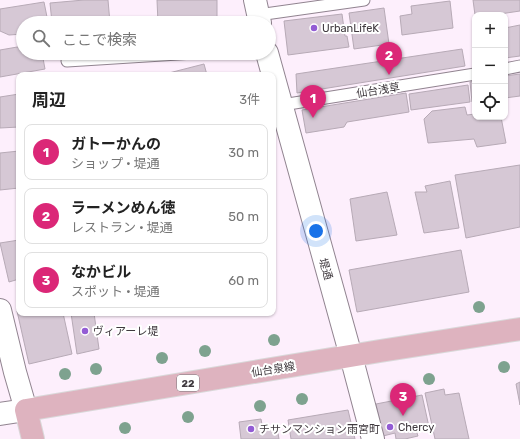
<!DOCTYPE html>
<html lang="ja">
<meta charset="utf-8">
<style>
:root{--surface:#fff;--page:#f2f2f2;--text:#222;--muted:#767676;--line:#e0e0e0;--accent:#db2777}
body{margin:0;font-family:Rubik,"Noto Sans JP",sans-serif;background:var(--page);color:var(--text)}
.controls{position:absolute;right:12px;top:12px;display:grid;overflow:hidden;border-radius:8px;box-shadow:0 1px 3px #0004}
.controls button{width:36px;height:36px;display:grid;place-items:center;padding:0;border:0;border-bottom:1px solid var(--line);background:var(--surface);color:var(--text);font:20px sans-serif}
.you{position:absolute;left:316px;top:231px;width:14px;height:14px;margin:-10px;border:3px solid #fff;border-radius:50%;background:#1a73e8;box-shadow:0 0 0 6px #1a73e833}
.badge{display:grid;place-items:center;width:26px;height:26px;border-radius:50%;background:var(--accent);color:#fff;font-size:13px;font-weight:700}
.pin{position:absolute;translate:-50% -33px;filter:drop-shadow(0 1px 2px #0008)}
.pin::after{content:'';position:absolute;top:21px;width:14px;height:12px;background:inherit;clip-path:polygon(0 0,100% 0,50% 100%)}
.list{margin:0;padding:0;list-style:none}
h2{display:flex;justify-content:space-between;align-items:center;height:52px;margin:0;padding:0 16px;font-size:17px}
h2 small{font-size:13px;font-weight:400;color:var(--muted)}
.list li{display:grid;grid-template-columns:26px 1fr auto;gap:12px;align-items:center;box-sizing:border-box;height:56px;margin:0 8px 8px;padding:0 8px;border:1px solid var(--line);border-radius:8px}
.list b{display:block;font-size:15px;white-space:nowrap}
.list p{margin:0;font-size:13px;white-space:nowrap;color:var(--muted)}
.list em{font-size:13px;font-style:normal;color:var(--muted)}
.icon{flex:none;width:22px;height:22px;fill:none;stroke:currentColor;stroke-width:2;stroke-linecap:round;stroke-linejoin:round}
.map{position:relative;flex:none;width:520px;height:439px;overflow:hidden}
.search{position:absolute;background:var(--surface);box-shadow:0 1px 3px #0004;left:16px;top:16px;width:260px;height:44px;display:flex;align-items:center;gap:10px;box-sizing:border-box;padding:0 14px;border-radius:22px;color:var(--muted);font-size:15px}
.panel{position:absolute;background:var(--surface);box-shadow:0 1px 3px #0004;left:16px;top:72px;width:260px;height:244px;border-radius:8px}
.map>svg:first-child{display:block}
.building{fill:#d6c8d5;stroke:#b7aab6}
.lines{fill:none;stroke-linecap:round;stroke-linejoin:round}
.service-casing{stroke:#918490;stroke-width:13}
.minor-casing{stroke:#918490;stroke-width:24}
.tertiary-casing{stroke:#918490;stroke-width:24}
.primary-casing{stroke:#d9d8d9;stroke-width:24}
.service{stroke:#fff;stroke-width:11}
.minor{stroke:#fff;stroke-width:22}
.tertiary{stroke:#fff;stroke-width:22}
.primary{stroke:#deb3bf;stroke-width:22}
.tree{fill:#7ea28f}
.poi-dot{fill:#935cd4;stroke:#fff;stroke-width:1.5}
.labels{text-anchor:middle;stroke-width:4;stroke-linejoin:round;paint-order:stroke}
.shield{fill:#fff;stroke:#797579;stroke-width:1}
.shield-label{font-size:10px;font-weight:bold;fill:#403a3f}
.poi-label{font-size:11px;fill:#403a3f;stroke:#fff;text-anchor:start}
.street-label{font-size:11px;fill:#403a3f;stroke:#fff}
</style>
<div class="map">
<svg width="520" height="439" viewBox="0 0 520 439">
<rect width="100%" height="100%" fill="#fdeffc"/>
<g class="building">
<path d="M 84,0 L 108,0 L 110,23 L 52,23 L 50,3 Z"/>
<path d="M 157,0 L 217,0 L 217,23 L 158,23 Z"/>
<path d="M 473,0 L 520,0 L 520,11 L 493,15 L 475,15 Z"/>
<path d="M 450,1 L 453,28 L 402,35 L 400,16 L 412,14 L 411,6 Z"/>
<path d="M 44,2 L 47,17 L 41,23 L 23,23 L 23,34 L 9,35 L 0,31 L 0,9 Z"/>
<path d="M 384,8 L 389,44 L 354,49 L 349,13 Z"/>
<path d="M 342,14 L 345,36 L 347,36 L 349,47 L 288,55 L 284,21 Z"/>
<path d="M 520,25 L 520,56 L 505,58 L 505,28 Z"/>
<path d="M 23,46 L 23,53 L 42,53 L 45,69 L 0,77 L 0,50 Z"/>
<path d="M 462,49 L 465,66 L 297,93 L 296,74 Z"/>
<path d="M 204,64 L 207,75 L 165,75 L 165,74 Z"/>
<path d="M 520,74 L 520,96 L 505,98 L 505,76 Z"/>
<path d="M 475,81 L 475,101 L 472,102 L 470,82 Z"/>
<path d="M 468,85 L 470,102 L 411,110 L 409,94 Z"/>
<path d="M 406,93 L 409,112 L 347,122 L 344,127 L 306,133 L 302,110 Z"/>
<path d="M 19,94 L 19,127 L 0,128 L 0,97 Z"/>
<path d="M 465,107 L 467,115 L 475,114 L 475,117 L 501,117 L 506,143 L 477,147 L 474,139 L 428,143 L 424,119 L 432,111 Z"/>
<path d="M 19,151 L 19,188 L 0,190 L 0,153 Z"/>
<path d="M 520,165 L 520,227 L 466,238 L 455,175 Z"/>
<path d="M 450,181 L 459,228 L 424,233 L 415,192 L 427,192 L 425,186 Z"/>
<path d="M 387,192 L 397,235 L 356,241 L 350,199 Z"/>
<path d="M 19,240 L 19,279 L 9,282 L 0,243 Z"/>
<path d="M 461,250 L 469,292 L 357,312 L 349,270 Z"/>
<path d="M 17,311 L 19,311 L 19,313 L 63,313 L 72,354 L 29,364 Z"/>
<path d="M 71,313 L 94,313 L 99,349 L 77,354 Z"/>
<path d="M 520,382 L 520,405 L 516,384 Z"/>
<path d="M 444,389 L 445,395 L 459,393 L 469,439 L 435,439 L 425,393 Z"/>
<path d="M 422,395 L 429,427 L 416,430 L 418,436 L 405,439 L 396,439 L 395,433 L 383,436 L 376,404 Z"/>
<path d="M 348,410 L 355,439 L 291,439 L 288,420 Z"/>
<path d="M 261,419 L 263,430 L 277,427 L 279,439 L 241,439 L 239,422 Z"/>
</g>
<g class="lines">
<defs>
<g id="service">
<path d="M 258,15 L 364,0"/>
<path d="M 67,61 L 194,53"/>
<path d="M 505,69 L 520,66"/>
<path d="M 282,105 L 475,74"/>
</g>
<g id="minor">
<path d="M 255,0 L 260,23"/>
<path d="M 267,53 L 351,356 L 373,439"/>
<path d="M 0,310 L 15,372 L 26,410"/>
</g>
<path id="tertiary" d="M 0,414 L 26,410"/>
<path id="primary" d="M 33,439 L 26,410 L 380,351 L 520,329"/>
</defs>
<use href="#service" class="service-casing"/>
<use href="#minor" class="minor-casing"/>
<use href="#tertiary" class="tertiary-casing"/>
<use href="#primary" class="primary-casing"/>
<use href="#service" class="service"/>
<use href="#minor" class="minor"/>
<use href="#tertiary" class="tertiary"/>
<use href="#primary" class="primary"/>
</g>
<g class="tree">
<circle cx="479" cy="307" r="6"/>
<circle cx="274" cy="340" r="6"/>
<circle cx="205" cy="351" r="6"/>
<circle cx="162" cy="358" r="6"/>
<circle cx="504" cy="367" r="6"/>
<circle cx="96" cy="369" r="6"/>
<circle cx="65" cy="374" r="6"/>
<circle cx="429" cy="379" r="6"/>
<circle cx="302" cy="399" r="6"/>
<circle cx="260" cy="406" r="6"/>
<circle cx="188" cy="417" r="6"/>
<circle cx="125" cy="428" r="6"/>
</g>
<g class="poi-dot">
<circle cx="314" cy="28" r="4"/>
<circle cx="85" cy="331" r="4"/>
<circle cx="390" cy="427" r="4"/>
<circle cx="251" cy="429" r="4"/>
</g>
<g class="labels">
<rect class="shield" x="177" y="375" width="22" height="16" rx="3"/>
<g class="shield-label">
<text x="188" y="387">22</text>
</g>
<g class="poi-label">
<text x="322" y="32">UrbanLifeK</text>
<text x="93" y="335">ヴィアーレ堤</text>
<text x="398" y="431">Chercy</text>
<text x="259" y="433">チサンマンション雨宮町</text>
</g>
<g class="street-label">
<text transform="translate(378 90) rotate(-9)" y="4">仙台浅草</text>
<text transform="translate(326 269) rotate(74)" y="4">堤通</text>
<text transform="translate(273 369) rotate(-9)" y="4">仙台泉線</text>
</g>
</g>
</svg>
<div class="controls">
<button>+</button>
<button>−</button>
<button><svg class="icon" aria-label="locate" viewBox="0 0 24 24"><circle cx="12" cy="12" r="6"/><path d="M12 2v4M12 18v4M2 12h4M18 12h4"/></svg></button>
</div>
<div class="you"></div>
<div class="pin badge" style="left:313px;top:118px">1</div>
<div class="pin badge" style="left:389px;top:75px">2</div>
<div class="pin badge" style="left:403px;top:416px">3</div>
<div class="search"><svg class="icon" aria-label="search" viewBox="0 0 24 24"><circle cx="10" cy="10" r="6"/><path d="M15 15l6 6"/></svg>ここで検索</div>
<section class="panel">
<h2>周辺<small>3件</small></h2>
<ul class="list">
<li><span class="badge">1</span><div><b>ガトーかんの</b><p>ショップ · 堤通</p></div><em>30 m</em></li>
<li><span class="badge">2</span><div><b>ラーメンめん徳</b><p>レストラン · 堤通</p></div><em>50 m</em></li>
<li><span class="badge">3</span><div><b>なかビル</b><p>スポット · 堤通</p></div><em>60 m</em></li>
</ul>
</section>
</div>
